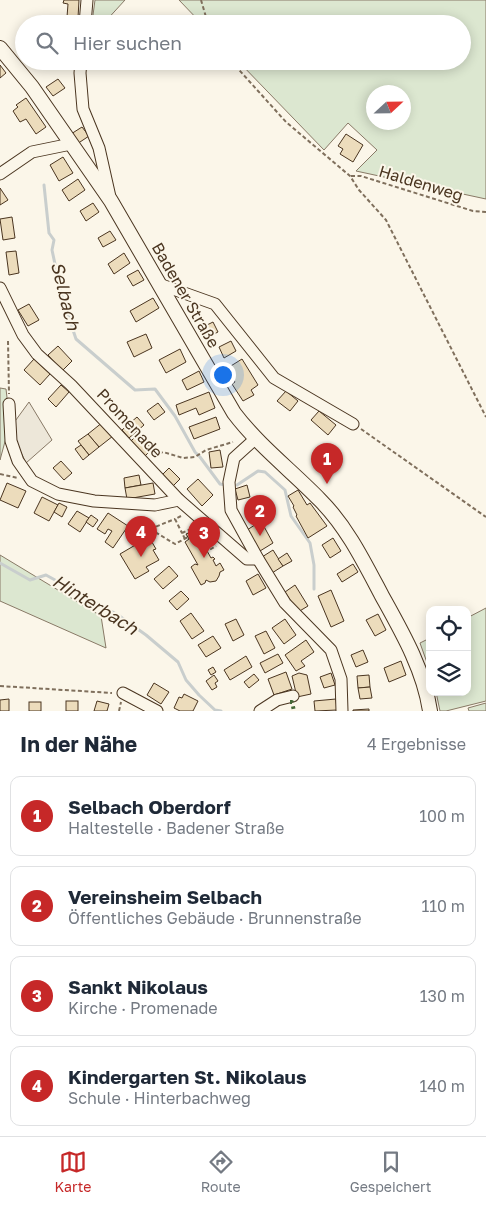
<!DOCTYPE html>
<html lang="de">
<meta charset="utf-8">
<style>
:root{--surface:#fff;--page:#f6f6f7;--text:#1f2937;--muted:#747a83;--line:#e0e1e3;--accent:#c62828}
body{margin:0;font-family:"Golos Text",sans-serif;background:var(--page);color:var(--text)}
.controls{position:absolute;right:15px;bottom:15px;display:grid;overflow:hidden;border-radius:10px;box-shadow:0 2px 12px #0003}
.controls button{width:45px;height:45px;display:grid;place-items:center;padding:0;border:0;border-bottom:1px solid var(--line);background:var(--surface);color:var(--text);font:25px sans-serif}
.compass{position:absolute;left:366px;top:85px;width:45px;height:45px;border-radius:50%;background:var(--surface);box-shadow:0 2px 12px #0003;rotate:68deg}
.you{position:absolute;left:222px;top:374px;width:18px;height:18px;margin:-12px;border:4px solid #fff;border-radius:50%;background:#1a73e8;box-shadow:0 0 0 8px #1a73e833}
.badge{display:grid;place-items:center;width:32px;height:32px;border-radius:50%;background:var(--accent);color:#fff;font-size:16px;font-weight:700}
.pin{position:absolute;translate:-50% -41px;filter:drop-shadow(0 1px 2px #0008)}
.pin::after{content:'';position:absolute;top:26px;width:18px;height:15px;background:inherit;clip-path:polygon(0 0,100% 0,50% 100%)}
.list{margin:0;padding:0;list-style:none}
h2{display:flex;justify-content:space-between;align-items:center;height:65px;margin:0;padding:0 20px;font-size:21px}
h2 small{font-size:16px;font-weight:400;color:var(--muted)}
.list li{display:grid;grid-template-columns:32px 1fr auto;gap:15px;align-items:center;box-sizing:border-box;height:80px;margin:0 10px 10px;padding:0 10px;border:1px solid var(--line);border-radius:10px}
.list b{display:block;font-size:19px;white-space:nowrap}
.list p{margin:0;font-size:16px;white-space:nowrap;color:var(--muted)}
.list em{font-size:16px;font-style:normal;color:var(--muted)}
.icon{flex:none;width:28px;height:28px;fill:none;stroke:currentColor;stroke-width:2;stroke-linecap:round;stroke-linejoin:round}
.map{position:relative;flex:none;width:486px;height:711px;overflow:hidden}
.search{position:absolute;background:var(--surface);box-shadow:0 2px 12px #0003;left:15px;right:15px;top:15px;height:55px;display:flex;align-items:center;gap:12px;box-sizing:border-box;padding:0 18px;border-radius:28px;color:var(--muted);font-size:19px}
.sheet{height:425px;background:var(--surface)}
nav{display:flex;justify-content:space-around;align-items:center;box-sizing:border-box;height:70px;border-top:1px solid var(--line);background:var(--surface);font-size:14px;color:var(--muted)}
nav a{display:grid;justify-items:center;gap:2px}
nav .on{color:var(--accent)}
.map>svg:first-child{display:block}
.green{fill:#dce7d0;stroke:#887966;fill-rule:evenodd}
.parking{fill:#ede7d9;stroke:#887966}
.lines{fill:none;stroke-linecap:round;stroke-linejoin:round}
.stream{stroke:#c9cecd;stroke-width:3}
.building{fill:#ecdcbc;stroke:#4a3520}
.minor-casing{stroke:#4a3520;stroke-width:13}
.major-casing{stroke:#4a3520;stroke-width:16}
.path{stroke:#7f6f5c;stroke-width:2;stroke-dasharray:4 2.5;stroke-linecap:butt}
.minor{stroke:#fbf6e9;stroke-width:11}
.major{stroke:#fbf6e9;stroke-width:14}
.hedge{stroke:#436837;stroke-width:4;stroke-dasharray:2.5 4;stroke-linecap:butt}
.labels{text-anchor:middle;stroke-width:4;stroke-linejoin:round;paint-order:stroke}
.street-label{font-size:16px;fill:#4a3520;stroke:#fbf6e9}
.water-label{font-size:18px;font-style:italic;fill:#4a3520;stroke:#fbf6e9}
</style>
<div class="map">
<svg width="486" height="711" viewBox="0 0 486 711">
<rect width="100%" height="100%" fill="#fbf6e9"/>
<g class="green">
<path d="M 95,0 L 125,0 L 104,23 L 93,15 Z"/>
<path d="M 179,0 L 486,0 L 486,199 L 356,171 L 377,150 L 348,123 L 324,150 L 238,61 L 462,61 L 462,24 L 202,24 ZM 374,92 L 404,92 L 404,122 L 374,122 Z"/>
<path d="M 0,388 L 6,389 L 10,423 L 0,460 Z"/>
<path d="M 0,555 L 101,616 L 106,648 L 0,601 Z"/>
<path d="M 486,608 L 486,701 L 446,711 L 440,711 L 436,692 L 467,692 L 467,618 Z"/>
<path d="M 430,638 L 430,671 L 420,643 Z"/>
<path d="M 486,703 L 486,711 L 469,711 L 468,708 Z"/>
</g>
<path class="parking" d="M 29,402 L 52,440 L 26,463 L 15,440 L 13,424 Z"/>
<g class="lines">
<g class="stream">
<path d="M 44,185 L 49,233 L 54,240 L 52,250 L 62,297 L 76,339 L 135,390 L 155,389 L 175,416 L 195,452 L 200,457 L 220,484 L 226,485"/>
<path d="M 237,485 L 258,471 L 265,472 L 285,490 L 291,516 L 310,543 L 314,565 L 314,589"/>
<path d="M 0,563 L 30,580 L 46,575 L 118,615 L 146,635 L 178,662 L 186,680 L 199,695 L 215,710 L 221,711"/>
</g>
</g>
<g class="building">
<path d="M 64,0 L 79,0 L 78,18 L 67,17 L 68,4 L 63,3 Z"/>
<path d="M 0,65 L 6,73 L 0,78 Z"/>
<path d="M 58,79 L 65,88 L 53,96 L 46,87 Z"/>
<path d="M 26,98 L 46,127 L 36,134 L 26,119 L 20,122 L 13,111 L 18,107 L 16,105 Z"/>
<path d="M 82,127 L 89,136 L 77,144 L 71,134 Z"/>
<path d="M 346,134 L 363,145 L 353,162 L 340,154 L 343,149 L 338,146 Z"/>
<path d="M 63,157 L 73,173 L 59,181 L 50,165 Z"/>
<path d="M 78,179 L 85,190 L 69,201 L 62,190 Z"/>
<path d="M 0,188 L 8,200 L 0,205 Z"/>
<path d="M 93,203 L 99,212 L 86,221 L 80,211 Z"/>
<path d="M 12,217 L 15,238 L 3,240 L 0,219 Z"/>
<path d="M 110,231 L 116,240 L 103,247 L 98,238 Z"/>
<path d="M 16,251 L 19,273 L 9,275 L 6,252 Z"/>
<path d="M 124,253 L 130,263 L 114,274 L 108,264 Z"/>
<path d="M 138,270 L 144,280 L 133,286 L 127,276 Z"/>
<path d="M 153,298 L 159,308 L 136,322 L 130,311 Z"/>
<path d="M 29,304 L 39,320 L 28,326 L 18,310 Z"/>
<path d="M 213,322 L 218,332 L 204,339 L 199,329 Z"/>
<path d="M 146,334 L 152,348 L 134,357 L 127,342 Z"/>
<path d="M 231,341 L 236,351 L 224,358 L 219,347 Z"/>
<path d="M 58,346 L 72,361 L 62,371 L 48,355 Z"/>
<path d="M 180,349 L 186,362 L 166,373 L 159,360 Z"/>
<path d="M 34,359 L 50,374 L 40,385 L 24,370 Z"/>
<path d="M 242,359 L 258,385 L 251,390 L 254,395 L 243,401 L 232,384 L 235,382 L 226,369 Z"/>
<path d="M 199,371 L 204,382 L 187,390 L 182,380 Z"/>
<path d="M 61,385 L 69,392 L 56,407 L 48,399 Z"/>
<path d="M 286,391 L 298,401 L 290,411 L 277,401 Z"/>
<path d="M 209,392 L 215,408 L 199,415 L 196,408 L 179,415 L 176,405 Z"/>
<path d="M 158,403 L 165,412 L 154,420 L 147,411 Z"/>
<path d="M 319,411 L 336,425 L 328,435 L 311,420 Z"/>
<path d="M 137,417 L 144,425 L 129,438 L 122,430 Z"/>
<path d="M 216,417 L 220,429 L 194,439 L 189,427 Z"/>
<path d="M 103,422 L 113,436 L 99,447 L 88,434 Z"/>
<path d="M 88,434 L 99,447 L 89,455 L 78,441 Z"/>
<path d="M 138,434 L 152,449 L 145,456 L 131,441 Z"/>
<path d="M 81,445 L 89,455 L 83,460 L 75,449 Z"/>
<path d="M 220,450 L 223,467 L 211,468 L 209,452 Z"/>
<path d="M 61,461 L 72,473 L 64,480 L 53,468 Z"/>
<path d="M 169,468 L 180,479 L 173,486 L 162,475 Z"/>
<path d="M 139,475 L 141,485 L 125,488 L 124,478 Z"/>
<path d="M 198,479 L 213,495 L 202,506 L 187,489 Z"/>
<path d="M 7,483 L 26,491 L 18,508 L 0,500 Z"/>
<path d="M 153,483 L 155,494 L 127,499 L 125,488 Z"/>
<path d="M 247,485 L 250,497 L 238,500 L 235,489 Z"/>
<path d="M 298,490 L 307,505 L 310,503 L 327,526 L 308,538 L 296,516 L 297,515 L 293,507 L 294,506 L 288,496 Z"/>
<path d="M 42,497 L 58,505 L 49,521 L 34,513 Z"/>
<path d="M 59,503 L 67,507 L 62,517 L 54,512 Z"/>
<path d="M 77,511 L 89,518 L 80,532 L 68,524 Z"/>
<path d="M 108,513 L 128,526 L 113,548 L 105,542 L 112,531 L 108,529 L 105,534 L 97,529 Z"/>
<path d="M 91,515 L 98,520 L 93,527 L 86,522 Z"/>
<path d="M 261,521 L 273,543 L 260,551 L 247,530 Z"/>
<path d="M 191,532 L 194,537 L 198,534 L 200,538 L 203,537 L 205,540 L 202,542 L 205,547 L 207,546 L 208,548 L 206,549 L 211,558 L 213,557 L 215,559 L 213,560 L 216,566 L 220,563 L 224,570 L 220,572 L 219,576 L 216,581 L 210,582 L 206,580 L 205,583 L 201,585 L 191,567 L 195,564 L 198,565 L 185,542 L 189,539 L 186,534 Z"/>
<path d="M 149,537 L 156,549 L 153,550 L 159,560 L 146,567 L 149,571 L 135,579 L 120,554 Z"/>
<path d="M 333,538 L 341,551 L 330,558 L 322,545 Z"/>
<path d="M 273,550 L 283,566 L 272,573 L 262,557 Z"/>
<path d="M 287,553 L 292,561 L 283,566 L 278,559 Z"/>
<path d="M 353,564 L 358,572 L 342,582 L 337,574 Z"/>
<path d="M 169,566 L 178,576 L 163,589 L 154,579 Z"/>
<path d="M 258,574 L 266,588 L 253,595 L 246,581 Z"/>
<path d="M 295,585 L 308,606 L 298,612 L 285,592 Z"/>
<path d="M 331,590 L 344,621 L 331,627 L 318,596 Z"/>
<path d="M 181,591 L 189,599 L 177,610 L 169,601 Z"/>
<path d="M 191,613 L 204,631 L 192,639 L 180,621 Z"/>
<path d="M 378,614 L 386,630 L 375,636 L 366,620 Z"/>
<path d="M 236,619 L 244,635 L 233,641 L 225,624 Z"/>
<path d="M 285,619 L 296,635 L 284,644 L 272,628 Z"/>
<path d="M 266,631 L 275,648 L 264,654 L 255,636 Z"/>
<path d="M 213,636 L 221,648 L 206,657 L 198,645 Z"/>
<path d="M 306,640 L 314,652 L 301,661 L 305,666 L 296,671 L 285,655 Z"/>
<path d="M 363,650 L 368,662 L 356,667 L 351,655 Z"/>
<path d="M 278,654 L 283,663 L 265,673 L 260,663 Z"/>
<path d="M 246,656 L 252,667 L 230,680 L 224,670 Z"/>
<path d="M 401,661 L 406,675 L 389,682 L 384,668 Z"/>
<path d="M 213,667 L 216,672 L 211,675 L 208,670 Z"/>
<path d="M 286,672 L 292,689 L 274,695 L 268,679 Z"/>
<path d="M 299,673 L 307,675 L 311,694 L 297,697 L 292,676 Z"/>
<path d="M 331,673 L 335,685 L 324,688 L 320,677 Z"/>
<path d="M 254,674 L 259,680 L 249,688 L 244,682 Z"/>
<path d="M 214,675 L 218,681 L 215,683 L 217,687 L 212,690 L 206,681 Z"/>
<path d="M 369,675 L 370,687 L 358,688 L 357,676 Z"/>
<path d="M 154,683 L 169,692 L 161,704 L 147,695 Z"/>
<path d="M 370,687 L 372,698 L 360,699 L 358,688 Z"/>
<path d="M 184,694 L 198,701 L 193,711 L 180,711 L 174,708 L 179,697 L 182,698 Z"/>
<path d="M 9,699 L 9,711 L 0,711 L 0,700 Z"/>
<path d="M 336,699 L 337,710 L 315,711 L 314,701 Z"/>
<rect x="66" y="701" width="12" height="10"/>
<path d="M 97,701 L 109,704 L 107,711 L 94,711 Z"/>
<rect x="29" y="702" width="12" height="9"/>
<path d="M 369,709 L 369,711 L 353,711 L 353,710 Z"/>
</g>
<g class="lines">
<defs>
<g id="minor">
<path d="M 85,24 L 87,0"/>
<path d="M 81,61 L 80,73 L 83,109 L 99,148 L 110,197"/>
<path d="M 0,174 L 32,152 L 71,144"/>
<path d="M 159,284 L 215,304 L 274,378 L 353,424"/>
<path d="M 0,288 L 23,335 L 37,354 L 71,385 L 179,500 L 247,559 L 258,559"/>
<path d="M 9,404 L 11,441 L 18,461 L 32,481 L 58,494 L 94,501 L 155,505 L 179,500"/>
<path d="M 255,439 L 234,458 L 229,482 L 231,510 L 258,559 L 285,603 L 331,650 L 341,679 L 342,711"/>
<path d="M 123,693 L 157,711"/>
<path d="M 260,711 L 277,700 L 293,696"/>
</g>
<path id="major" d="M 0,48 L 32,87 L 111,201 L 234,413 C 259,446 292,471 320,500 C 347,527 364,562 382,596 C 402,632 424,670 430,711"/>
</defs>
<use href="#minor" class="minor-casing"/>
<use href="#major" class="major-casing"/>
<g class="path">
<path d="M 201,0 L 208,24"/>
<path d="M 231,61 L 286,122 L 350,176 L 359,190 L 386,220 L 486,417"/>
<path d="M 351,176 L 361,176 L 473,211 L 486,212"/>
<path d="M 8,341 L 9,394"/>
<path d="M 361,429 L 486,517"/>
<path d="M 153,456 L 163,452 L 183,458 L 195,457 L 206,450 L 233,442"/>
<path d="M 0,474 L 18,478"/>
<path d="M 181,516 L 175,519 L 182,533"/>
<path d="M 150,529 L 175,544 L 188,537"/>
<path d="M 150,529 L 175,519"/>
<path d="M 204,537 L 211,549 L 216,546"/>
<path d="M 185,539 L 182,533 L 195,527"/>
<path d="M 0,686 L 112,693"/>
<path d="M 119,711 L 121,702"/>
</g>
<use href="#minor" class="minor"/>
<use href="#major" class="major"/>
<path class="hedge" d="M 290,702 L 292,702 L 294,711"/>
</g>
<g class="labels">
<g class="street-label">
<text transform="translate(421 183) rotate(17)" y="6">Haldenweg</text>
<text transform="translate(186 295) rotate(60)" y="6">Badener Straße</text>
<text transform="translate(130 423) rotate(47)" y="6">Promenade</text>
</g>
<g class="water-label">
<text transform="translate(65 296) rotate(76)" y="6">Selbach</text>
<text transform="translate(95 605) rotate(32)" y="6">Hinterbach</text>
</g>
</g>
</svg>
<div class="controls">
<button><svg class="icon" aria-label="locate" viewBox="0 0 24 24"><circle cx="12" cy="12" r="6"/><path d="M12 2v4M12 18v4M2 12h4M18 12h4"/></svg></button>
<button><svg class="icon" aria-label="layers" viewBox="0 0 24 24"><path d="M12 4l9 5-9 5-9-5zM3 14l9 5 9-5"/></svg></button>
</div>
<svg class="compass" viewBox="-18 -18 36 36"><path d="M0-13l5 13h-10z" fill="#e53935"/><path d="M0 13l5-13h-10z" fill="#747a83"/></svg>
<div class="you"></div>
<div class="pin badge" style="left:327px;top:484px">1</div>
<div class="pin badge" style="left:260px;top:536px">2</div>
<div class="pin badge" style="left:204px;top:558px">3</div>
<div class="pin badge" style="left:141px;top:557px">4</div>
<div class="search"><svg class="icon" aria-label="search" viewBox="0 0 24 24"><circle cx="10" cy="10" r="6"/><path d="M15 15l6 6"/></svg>Hier suchen</div>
</div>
<section class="sheet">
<h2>In der Nähe<small>4 Ergebnisse</small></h2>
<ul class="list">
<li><span class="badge">1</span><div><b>Selbach Oberdorf</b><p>Haltestelle · Badener Straße</p></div><em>100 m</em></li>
<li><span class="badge">2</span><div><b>Vereinsheim Selbach</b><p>Öffentliches Gebäude · Brunnenstraße</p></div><em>110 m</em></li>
<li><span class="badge">3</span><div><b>Sankt Nikolaus</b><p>Kirche · Promenade</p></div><em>130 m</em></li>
<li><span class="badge">4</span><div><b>Kindergarten St. Nikolaus</b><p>Schule · Hinterbachweg</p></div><em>140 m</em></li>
</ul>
</section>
<nav>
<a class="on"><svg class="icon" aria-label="map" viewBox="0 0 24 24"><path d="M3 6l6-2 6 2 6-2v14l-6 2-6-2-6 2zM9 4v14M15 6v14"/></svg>Karte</a>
<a><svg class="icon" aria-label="directions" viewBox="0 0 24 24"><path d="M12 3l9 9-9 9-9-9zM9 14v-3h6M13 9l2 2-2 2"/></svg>Route</a>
<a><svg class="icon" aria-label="saved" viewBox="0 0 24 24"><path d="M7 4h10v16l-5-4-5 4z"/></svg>Gespeichert</a>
</nav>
